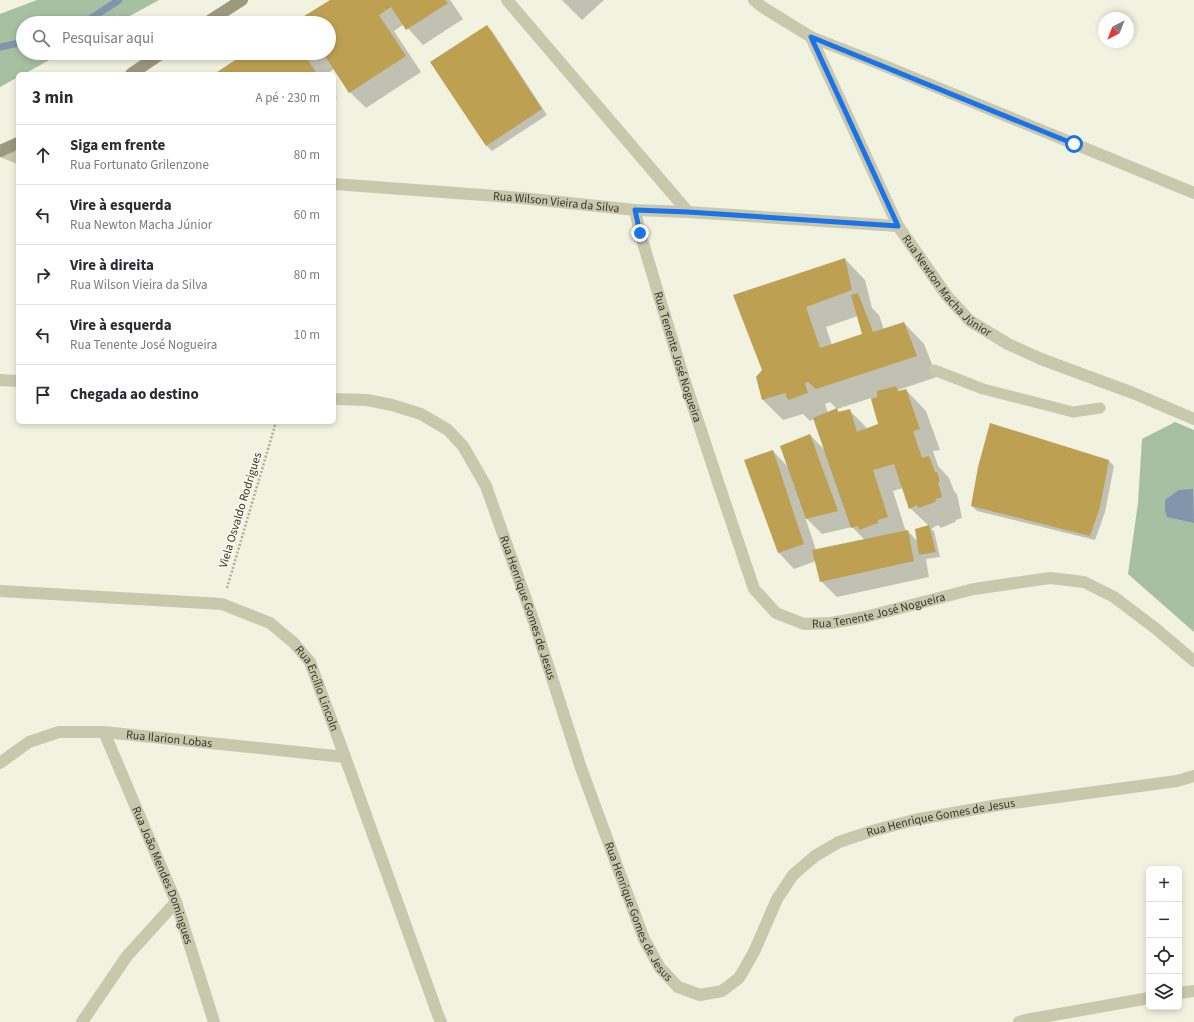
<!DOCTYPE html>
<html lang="pt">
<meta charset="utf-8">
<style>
:root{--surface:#fff;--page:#f2f2f3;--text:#2b2b33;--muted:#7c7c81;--line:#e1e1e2}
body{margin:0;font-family:"Source Sans 3",sans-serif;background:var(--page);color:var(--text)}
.controls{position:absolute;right:12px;bottom:12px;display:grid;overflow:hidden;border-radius:6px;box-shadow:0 2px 6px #0003}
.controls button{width:36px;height:36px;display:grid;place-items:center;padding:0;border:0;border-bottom:1px solid var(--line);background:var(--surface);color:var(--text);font:20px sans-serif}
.compass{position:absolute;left:1098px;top:12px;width:36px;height:36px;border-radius:50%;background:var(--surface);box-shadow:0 2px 6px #0003;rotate:222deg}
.stop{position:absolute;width:12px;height:12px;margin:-9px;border:3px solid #1a73e8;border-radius:50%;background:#fff}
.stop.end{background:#1a73e8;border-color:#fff;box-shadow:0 1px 4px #0008}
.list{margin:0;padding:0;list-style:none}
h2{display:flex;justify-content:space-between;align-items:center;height:52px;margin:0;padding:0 16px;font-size:17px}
h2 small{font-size:13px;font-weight:400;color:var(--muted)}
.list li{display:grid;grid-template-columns:26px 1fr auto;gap:12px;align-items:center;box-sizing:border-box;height:60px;padding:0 16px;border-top:1px solid var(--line)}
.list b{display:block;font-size:15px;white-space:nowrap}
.list p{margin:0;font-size:13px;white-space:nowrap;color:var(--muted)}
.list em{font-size:13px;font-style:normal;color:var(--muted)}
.icon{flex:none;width:22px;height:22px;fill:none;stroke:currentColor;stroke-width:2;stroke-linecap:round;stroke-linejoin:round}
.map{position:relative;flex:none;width:1194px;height:1022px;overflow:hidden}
.search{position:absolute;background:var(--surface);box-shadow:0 2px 6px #0003;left:16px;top:16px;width:320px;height:44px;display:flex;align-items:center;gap:10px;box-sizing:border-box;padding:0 14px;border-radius:22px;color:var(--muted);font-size:15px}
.panel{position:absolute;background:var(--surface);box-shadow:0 2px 6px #0003;left:16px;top:72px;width:320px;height:352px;border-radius:6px}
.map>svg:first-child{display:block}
.green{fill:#a6c0a1}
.water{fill:#8196ad}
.shadow{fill:#0003;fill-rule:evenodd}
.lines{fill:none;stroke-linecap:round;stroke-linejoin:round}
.stream{stroke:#8196ad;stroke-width:7}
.building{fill:#bda052}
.path{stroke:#b0ad93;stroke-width:2.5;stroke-dasharray:2 2;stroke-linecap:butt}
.lane{stroke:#c9c8ad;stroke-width:11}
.street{stroke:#c9c8ad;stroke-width:12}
.secondary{stroke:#9d987e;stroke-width:12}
.route{stroke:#1a73e8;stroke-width:5}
.labels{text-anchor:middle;stroke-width:3.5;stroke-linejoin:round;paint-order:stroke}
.street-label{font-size:12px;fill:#38352b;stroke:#f9f9ec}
</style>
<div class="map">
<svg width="1194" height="1022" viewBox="0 0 1194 1022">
<rect width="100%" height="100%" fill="#f1f2e0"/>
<g class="green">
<path d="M 37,0 L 159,0 L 117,23 L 23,23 L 23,53 L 62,53 L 24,74 L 18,74 L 18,77 L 0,87 L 0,14 Z"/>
<path d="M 1175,422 L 1194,430 L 1194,632 L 1128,574 L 1138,503 L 1142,439 Z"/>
</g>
<path class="water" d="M 1193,489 L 1194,523 L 1167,517 L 1165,510 L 1165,500 L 1179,490 Z"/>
<g class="shadow">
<path d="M 331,0 L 450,0 L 463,19 L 423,45 L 404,24 L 394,31 L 421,72 L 366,108 L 350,92 L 334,69 L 326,74 L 215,74 L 248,53 L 329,53 L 329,23 L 295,23 Z"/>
<path d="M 562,0 L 604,0 L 582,20 Z"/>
<path d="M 487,26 L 492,31 L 547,115 L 492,151 L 487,146 L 432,62 Z"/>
<path d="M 334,93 L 337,98 L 334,100 Z"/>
<path d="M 845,259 L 865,280 L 872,308 L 879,315 L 884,330 L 904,323 L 924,344 L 937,377 L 898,390 L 900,392 L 906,390 L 926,411 L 940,450 L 933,451 L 938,466 L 949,478 L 954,491 L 957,494 L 962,518 L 956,520 L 955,522 L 941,528 L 938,525 L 931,529 L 934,531 L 940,557 L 926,559 L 929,577 L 837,597 L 821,581 L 816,561 L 794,569 L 779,553 L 746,460 L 773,451 L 788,467 L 810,435 L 825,450 L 814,419 L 810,421 L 803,414 L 783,420 L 763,400 L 763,370 L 735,296 ZM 858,316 L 863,335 L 832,345 L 826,327 ZM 871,398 L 880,425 L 868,429 L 849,410 L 840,413 L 837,409 ZM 830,402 L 837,409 L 828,413 L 825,404 ZM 903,488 L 910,508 L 929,526 L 918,542 L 908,531 L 906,532 L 893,491 ZM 805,517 L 822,534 L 852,527 L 865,540 L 816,550 Z"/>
<path d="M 1109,461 L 1114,466 L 1105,512 L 1095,540 L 977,511 L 972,506 Z"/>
</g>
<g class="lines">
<g class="stream">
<path d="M 84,23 L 119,0"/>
<path d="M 0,47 L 23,42"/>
</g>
</g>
<g class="building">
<path d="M 330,0 L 445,0 L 448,3 L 406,30 L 391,7 L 379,15 L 406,56 L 349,93 L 323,53 L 329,53 L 329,23 L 293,23 Z"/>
<path d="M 487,25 L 542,109 L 486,146 L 430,62 Z"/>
<path d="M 246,53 L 319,53 L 308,60 L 317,74 L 214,74 Z"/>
<path d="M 845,258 L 852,290 L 806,307 L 820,348 L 862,334 L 851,295 L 858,293 L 873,332 L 904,322 L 917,356 L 816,389 L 808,382 L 805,383 L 808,393 L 788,400 L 785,393 L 762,400 L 756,377 L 762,370 L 733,295 Z"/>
<path d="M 896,386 L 898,391 L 906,389 L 920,429 L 913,431 L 922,458 L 929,456 L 935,472 L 937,472 L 940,481 L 938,482 L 942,497 L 936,499 L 935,502 L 919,508 L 917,505 L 909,509 L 894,464 L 873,470 L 888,517 L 878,520 L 878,523 L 859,530 L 858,526 L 851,528 L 813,418 L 837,408 L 838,412 L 850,409 L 857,432 L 878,424 L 871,399 L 877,397 L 877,391 Z"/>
<path d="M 990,423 L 1109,460 L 1100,507 L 1090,536 L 971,506 L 978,467 Z"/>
<path d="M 810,434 L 838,511 L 806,519 L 780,446 Z"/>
<path d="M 773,450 L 804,544 L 778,553 L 744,460 Z"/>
<path d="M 929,525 L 936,552 L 919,555 L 915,529 Z"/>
<path d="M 908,530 L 914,561 L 820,582 L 812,550 Z"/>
</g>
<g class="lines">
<path class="path" d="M 227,588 L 276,422"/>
<path class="lane" d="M 934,370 L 983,389 L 1073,412 L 1100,408"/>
<g class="street">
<path d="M 507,0 L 688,212"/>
<path d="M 754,0 L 761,6 L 811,37 L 880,64 L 1194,193"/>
<path id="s1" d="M 811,37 L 898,226 L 947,296 L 970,321 L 1008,344 L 1041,359 L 1133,393 L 1194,419"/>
<path d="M 1,151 L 18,158"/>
<path id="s2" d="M 334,184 L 522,198 L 635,210 L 688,212 L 898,226"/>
<path id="s3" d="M 635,210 L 640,233 L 684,379 L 718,482 L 754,589 L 776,613 L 804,624 L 831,623 L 865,617 L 974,589 L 1050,578 L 1084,582 L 1114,597 L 1155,628 L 1194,661"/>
<path d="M 0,380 L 18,381"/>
<path id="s4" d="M 334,399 L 367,400 L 392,405 L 421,414 L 448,430 L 463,446 L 486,486 L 534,622 L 581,768 L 644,939 L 660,968 L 678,987 L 700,995 L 722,991 L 739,978 L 754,952 L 777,899 L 793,875 L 815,856 L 839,842 L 872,831 L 914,820 L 998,805 L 1177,781 L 1194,776"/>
<path id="s5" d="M 0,591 L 222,604 L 270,623 L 294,643 L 310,662 L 345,757 L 438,1015 L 441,1022"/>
<path id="s6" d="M 104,732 L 176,902 L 214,1022"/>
<path id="s7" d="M 0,763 L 29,742 L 59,732 L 104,732 L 345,757"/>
<path d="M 1179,993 L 1194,991"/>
<path d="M 82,1022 L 127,956 L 176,902"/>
<path d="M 1019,1022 L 1026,1020 L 1149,998"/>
</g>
<g class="secondary">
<path d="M 206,23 L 242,0"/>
<path d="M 131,74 L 162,53"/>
<path d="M 0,151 L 18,143"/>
</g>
</g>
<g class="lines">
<path class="route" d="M 640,233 L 635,210 L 688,212 L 898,226 L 811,37 L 1074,144"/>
</g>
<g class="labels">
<g class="street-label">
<text dy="4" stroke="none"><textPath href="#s2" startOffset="223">Rua Wilson Vieira da Silva</textPath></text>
<text dy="4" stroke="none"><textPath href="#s1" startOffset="286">Rua Newton Macha Júnior</textPath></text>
<text dy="4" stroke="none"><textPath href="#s3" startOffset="153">Rua Tenente José Nogueira</textPath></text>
<text transform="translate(240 510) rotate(-73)" y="4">Viela Osvaldo Rodrigues</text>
<text dy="4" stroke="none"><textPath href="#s4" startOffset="317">Rua Henrique Gomes de Jesus</textPath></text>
<text dy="4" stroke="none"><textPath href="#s3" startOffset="536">Rua Tenente José Nogueira</textPath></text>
<text dy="4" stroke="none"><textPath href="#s5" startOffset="357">Rua Ercílio Lincoln</textPath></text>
<text dy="4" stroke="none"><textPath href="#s7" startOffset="178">Rua Ilarion Lobas</textPath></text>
<text dy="4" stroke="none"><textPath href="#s4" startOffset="1073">Rua Henrique Gomes de Jesus</textPath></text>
<text dy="4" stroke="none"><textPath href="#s6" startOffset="155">Rua João Mendes Domingues</textPath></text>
<text dy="4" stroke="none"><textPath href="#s4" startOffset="641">Rua Henrique Gomes de Jesus</textPath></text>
</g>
</g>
</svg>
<div class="controls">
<button>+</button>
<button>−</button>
<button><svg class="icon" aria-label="locate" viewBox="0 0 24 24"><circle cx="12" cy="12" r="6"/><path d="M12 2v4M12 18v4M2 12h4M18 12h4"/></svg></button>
<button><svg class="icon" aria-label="layers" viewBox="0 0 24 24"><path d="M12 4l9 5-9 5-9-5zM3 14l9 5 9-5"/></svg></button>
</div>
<svg class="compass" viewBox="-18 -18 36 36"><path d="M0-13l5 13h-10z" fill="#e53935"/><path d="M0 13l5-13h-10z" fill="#7c7c81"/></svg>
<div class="stop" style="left:1074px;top:144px"></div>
<div class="stop end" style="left:640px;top:233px"></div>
<div class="search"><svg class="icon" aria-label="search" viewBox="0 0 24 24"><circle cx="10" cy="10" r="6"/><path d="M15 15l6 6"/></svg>Pesquisar aqui</div>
<section class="panel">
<h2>3 min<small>A pé · 230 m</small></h2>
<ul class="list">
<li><svg class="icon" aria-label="ahead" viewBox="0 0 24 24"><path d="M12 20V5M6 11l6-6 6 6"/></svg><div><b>Siga em frente</b><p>Rua Fortunato Grilenzone</p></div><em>80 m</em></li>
<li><svg class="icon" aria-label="left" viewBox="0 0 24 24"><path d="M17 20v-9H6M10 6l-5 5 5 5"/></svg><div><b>Vire à esquerda</b><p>Rua Newton Macha Júnior</p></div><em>60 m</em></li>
<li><svg class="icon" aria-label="right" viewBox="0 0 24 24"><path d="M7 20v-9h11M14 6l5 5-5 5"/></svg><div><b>Vire à direita</b><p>Rua Wilson Vieira da Silva</p></div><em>80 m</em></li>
<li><svg class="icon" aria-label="left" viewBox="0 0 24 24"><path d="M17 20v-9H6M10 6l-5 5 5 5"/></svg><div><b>Vire à esquerda</b><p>Rua Tenente José Nogueira</p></div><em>10 m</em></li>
<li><svg class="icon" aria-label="arrive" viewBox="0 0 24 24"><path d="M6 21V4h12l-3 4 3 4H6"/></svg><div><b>Chegada ao destino</b></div></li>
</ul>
</section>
</div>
